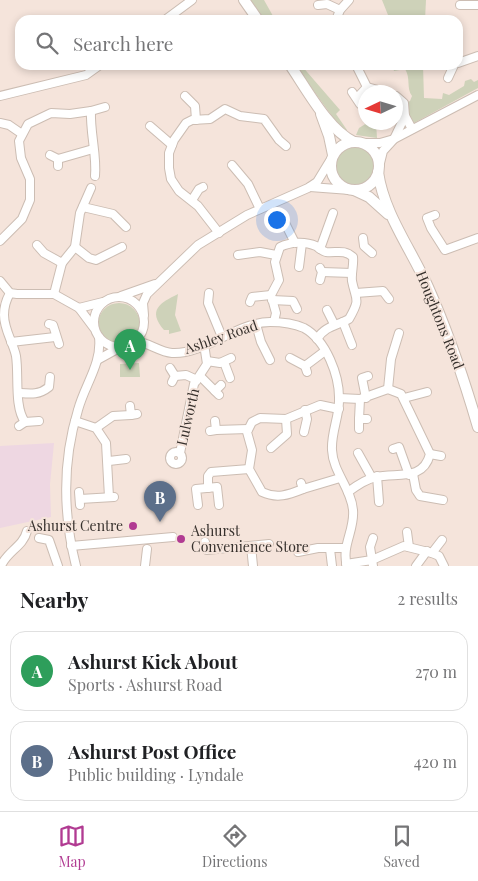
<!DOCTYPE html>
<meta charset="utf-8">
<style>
:root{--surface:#fff;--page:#f6f6f6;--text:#202124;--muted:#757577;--line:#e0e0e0;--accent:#b13b92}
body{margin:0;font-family:"Playfair Display",serif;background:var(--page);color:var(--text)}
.compass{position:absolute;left:358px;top:85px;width:45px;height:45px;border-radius:50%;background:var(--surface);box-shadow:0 2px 8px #0003;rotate:266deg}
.you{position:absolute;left:276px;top:219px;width:18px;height:18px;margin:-12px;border:4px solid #fff;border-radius:50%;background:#1a73e8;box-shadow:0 0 0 8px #1a73e833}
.badge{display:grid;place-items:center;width:32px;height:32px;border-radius:50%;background:var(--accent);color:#fff;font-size:16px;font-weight:700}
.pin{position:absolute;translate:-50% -41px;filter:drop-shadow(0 1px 2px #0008)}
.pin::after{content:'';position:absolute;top:26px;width:18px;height:15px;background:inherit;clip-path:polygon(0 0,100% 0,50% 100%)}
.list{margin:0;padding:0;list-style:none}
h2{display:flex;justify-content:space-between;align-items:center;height:65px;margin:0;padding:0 20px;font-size:21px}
h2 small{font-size:16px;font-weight:400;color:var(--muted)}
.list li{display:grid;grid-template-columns:32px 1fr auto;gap:15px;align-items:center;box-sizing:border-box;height:80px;margin:0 10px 10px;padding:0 10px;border:1px solid var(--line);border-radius:15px}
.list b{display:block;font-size:19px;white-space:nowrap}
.list p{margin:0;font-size:16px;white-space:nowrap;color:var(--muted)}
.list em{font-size:16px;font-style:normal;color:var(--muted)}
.icon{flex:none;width:28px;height:28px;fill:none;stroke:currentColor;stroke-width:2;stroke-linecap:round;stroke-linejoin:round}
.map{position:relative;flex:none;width:478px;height:566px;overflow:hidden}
.search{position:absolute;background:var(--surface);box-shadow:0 2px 8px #0003;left:15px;right:15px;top:15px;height:55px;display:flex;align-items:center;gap:12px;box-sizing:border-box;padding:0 18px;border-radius:15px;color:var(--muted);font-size:19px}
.sheet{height:245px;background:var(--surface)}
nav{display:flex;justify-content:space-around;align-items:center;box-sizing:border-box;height:70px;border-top:1px solid var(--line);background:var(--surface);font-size:14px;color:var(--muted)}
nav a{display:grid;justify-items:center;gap:2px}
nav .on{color:var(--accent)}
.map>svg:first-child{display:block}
.education{fill:#eed7e2}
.green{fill:#ced2b9}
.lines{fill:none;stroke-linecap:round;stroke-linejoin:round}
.minor-casing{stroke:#ccbdb3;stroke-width:10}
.major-casing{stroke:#ccbdb3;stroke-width:12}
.minor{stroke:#fff;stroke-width:8}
.major{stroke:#fff;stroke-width:10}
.poi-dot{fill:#b13b92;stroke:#f5e4db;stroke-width:2}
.labels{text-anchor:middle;stroke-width:4;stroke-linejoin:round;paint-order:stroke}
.street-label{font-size:14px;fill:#36302c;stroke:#f5e4db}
.poi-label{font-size:14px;fill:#36302c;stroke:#f5e4db;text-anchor:end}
</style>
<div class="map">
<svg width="478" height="566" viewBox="0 0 478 566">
<rect width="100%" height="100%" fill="#f5e4db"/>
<path class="education" d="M 54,443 L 50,484 L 51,517 L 0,528 L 0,446 Z"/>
<g class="green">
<path d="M 248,0 L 264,0 L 273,16 L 283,17 L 283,20 L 262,20 Z"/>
<path d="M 382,0 L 426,0 L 425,20 L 390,20 Z"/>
<path d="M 295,65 L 301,65 L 340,110 L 336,114 L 347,130 L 342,130 Z"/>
<path d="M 392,65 L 401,67 L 404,65 L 423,65 L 424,98 L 442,99 L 443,93 L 449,95 L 464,86 L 465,81 L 471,79 L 474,82 L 478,80 L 478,88 L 414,123 L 409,119 L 405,103 L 410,101 L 412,96 C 406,88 411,78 405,69 L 394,71 Z"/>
<path d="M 367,123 L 376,123 L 377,138 L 356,135 L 359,128 Z"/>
<circle cx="354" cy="166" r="21"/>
<path d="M 178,294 L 175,315 L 181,331 L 169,334 L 169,330 L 164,330 C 147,310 160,303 178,294 Z"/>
<circle cx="119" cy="324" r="21"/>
<path d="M 139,363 L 140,377 L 120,377 L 120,364 Z"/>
</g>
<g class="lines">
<defs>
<g id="minor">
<path d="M 318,5 L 327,4 L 340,10"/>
<path d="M 460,5 L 478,5"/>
<path d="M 165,20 L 192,0"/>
<path d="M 336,20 L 340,10 L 349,0"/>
<path d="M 458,63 L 478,56"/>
<path d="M 356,65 L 367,87 L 385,92"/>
<path d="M 448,78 L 454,65"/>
<path d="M 352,92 L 360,104"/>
<path d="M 0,96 L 86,75 L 100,65"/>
<path d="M 185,96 L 195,106 L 196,120"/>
<path d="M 396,96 L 404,103 L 405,116 L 412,129"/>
<path d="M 357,98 L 367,87"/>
<path d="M 0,123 L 9,125 L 22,134"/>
<path d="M 150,126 L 172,145"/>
<path d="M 363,143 L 380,143 L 394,139 L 478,95"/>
<path d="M 50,155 L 58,159 L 58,166"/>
<path d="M 58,159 L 93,149"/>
<path d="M 232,165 L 248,184 L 260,209"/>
<path d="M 379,167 L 383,151 L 394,139 L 405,116"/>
<path d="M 95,176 C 97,155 90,133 91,111 L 105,107"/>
<path d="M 310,187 L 350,190"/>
<path d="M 192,200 L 199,189 L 203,187"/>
<path d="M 83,207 L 113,214 L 126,227"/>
<path d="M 435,215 L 427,218 L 431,228 L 445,250 L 478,238"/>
<path d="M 282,217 L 295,243"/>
<path d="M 219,233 L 198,206 L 179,191 L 171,179 L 169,168 L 169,153 L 174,140 L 186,123 L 192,120 L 210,119 L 225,109 L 240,116 L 264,119 L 279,140 L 286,146"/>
<path d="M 363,238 L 364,246 L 372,253"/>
<path d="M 0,241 L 22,219 L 30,200 L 30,179 L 21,158 L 19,141 L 28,124 L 51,113 L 70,114 L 91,111"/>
<path d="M 37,245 L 44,253 L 62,263"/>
<path d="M 75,247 L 89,258 L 96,260 L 122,247"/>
<path d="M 320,249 L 333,213"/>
<path d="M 238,255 L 260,252 L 276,255"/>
<path d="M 299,267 L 302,243"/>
<path d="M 320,268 L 322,272 L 320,280"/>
<path d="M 322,272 L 352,273"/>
<path d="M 0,281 L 10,293 L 17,294 L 54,294 L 79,308 L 94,328"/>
<path d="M 10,293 C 6,300 4,307 4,315 C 4,330 13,342 16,356 C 19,375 14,407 25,422"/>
<path d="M 209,293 L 208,303 L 222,337"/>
<path d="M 356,293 L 383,291 L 389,299"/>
<path d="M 54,294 L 62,263 L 75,247 L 80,213 L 91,188"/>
<path d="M 121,296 L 155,284"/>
<circle cx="119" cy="322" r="25"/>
<path d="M 272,300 L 293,301 L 297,309"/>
<path d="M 250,302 L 252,297 L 271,295"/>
<path d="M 79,308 L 103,302"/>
<path d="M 327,310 L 334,324"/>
<path d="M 144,315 L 143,303 L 147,294 L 198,245 L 247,215 L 308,188 L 317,182 L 331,159"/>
<path d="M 274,322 L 276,313 L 271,295 L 279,280 L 275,262 L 280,247 C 290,242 305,241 316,246 C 319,248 322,251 326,252 C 337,253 344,249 353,257 C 354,265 351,273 352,281 C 356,301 361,298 349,319 C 336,326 325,326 317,339"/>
<path d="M 343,322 L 352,345"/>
<path d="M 49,324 L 53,325 L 59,344"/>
<path d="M 256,324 L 261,342 L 270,360"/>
<path d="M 136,341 C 149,343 160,352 172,353 C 204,355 237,322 270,322 C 280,322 295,324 304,328 C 326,340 340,376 339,401 C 339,417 331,433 332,450 C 333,472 351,488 353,510 C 355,530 341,546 347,566"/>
<path d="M 11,342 L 55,337"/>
<path d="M 290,358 L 305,366 L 307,372"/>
<path d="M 99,359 L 119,348"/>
<path d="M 207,361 L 220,363 L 231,358"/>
<path d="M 224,362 L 230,378"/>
<path d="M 305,366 L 325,351"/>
<path d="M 170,368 L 175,376 L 172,382"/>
<path d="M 175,376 L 186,375 L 197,380"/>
<path d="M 200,376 L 215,391"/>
<path d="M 388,389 L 391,359 L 399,333"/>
<path d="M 19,393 C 31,394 39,395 49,387 L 50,377"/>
<path d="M 219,395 L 215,391 L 221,385"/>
<path d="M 339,398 L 360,399 L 388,389 L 401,394 L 430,454 C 423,482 396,472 376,477 C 366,479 356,486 348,492"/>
<path d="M 366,398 L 362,378 L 368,376"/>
<path d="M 404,398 L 427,392"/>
<path d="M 130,406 L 131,415 L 137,414"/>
<path d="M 359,419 L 360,399"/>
<path d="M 75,421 L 96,428 L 106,443 L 109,497"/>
<path d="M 19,426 L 25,422 L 39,421"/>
<path d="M 96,428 L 113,416 L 131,415"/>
<path d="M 359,429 L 359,419 L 367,419"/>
<path d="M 216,430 L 248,429"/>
<path d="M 210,431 L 216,430 L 215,421"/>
<path d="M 304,432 L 307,419 L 305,410"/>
<path d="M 271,448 L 287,434 L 286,419"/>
<path d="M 393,449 L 399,447 L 409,475"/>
<circle cx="176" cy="458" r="6"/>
<path d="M 180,453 L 194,384 L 207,364 L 204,344"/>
<path d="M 358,453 L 372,478"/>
<path d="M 430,454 L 441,456"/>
<path d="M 109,461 L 126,459"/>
<path d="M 413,474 L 416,490 L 420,496 L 443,500"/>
<path d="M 377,476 L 379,502"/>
<path d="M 301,483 L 303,489 C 288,495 277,499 262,492 L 249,469 L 252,450 L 247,432 L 252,422 L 260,418 L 286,419 L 320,405 L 339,409"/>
<path d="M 208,488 L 208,476 L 211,472 L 249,469"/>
<path d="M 303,489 L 340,478"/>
<path d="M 79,492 L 80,505"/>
<path d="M 80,499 L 114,497"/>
<path d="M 198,505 L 196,489 L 217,487 L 219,505"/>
<path d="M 407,532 L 409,547"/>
<path d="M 39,538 L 49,540 L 58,566"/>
<path d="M 373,538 L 370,547 L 373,566"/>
<path d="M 205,542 L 207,550 L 269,544"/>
<path d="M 71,546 L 173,537"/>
<path d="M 251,546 L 253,566"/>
<path d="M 330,549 L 332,566"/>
<path d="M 298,552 L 318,548 L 345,548"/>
<path d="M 432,553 L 442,540"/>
<path d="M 346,564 L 372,560 L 404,546 L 432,553 L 439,556 L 444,566"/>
<path d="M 1,566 C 7,551 23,547 27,531"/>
<path d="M 76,566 C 63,514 62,462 78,410 C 85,384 102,364 99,337"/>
<path d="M 145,566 L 147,549"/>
<path d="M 416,566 L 427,551"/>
</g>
<g id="major">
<path d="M 244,0 L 258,20"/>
<path d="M 290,65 C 306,88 328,130 354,142"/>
<path d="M 321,114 L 329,136 L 333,155"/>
<circle cx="355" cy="166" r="24"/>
<path d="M 378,172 C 384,214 411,249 428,287 C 448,332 464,379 478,427"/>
<path d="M 354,190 L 369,197 L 388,214"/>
</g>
</defs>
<use href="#minor" class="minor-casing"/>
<use href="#major" class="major-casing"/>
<use href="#minor" class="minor"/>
<use href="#major" class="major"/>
</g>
<g class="poi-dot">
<circle cx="133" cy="526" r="5"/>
<circle cx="181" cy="539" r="5"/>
</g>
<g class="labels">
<g class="street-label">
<text transform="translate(440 320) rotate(68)" y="5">Houghtons Road</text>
<text transform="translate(221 337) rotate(-19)" y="5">Ashley Road</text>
<text transform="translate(188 417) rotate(-77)" y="5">Lulworth</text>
</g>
<g class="poi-label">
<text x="123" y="531">Ashurst Centre</text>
<text x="191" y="536" text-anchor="start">Ashurst<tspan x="191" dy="16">Convenience Store</tspan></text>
</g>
</g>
</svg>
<svg class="compass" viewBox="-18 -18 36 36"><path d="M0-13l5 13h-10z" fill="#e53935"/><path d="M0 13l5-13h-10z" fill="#757577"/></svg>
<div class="you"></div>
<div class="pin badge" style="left:130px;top:370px;background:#2e9e5b">A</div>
<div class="pin badge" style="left:160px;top:522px;background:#5c6f8a">B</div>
<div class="search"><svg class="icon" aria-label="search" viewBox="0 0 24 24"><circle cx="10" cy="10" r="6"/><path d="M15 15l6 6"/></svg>Search here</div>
</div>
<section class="sheet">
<h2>Nearby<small>2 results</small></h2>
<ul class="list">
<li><span class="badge" style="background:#2e9e5b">A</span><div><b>Ashurst Kick About</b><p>Sports · Ashurst Road</p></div><em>270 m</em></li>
<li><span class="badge" style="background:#5c6f8a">B</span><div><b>Ashurst Post Office</b><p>Public building · Lyndale</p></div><em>420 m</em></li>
</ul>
</section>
<nav>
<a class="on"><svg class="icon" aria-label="map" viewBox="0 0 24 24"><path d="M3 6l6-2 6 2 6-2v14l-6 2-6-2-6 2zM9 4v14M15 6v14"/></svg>Map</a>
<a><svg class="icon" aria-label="directions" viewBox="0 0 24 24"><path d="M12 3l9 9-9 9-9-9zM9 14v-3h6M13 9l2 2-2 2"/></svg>Directions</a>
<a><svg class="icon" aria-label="saved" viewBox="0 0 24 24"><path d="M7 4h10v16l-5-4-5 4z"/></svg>Saved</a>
</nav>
